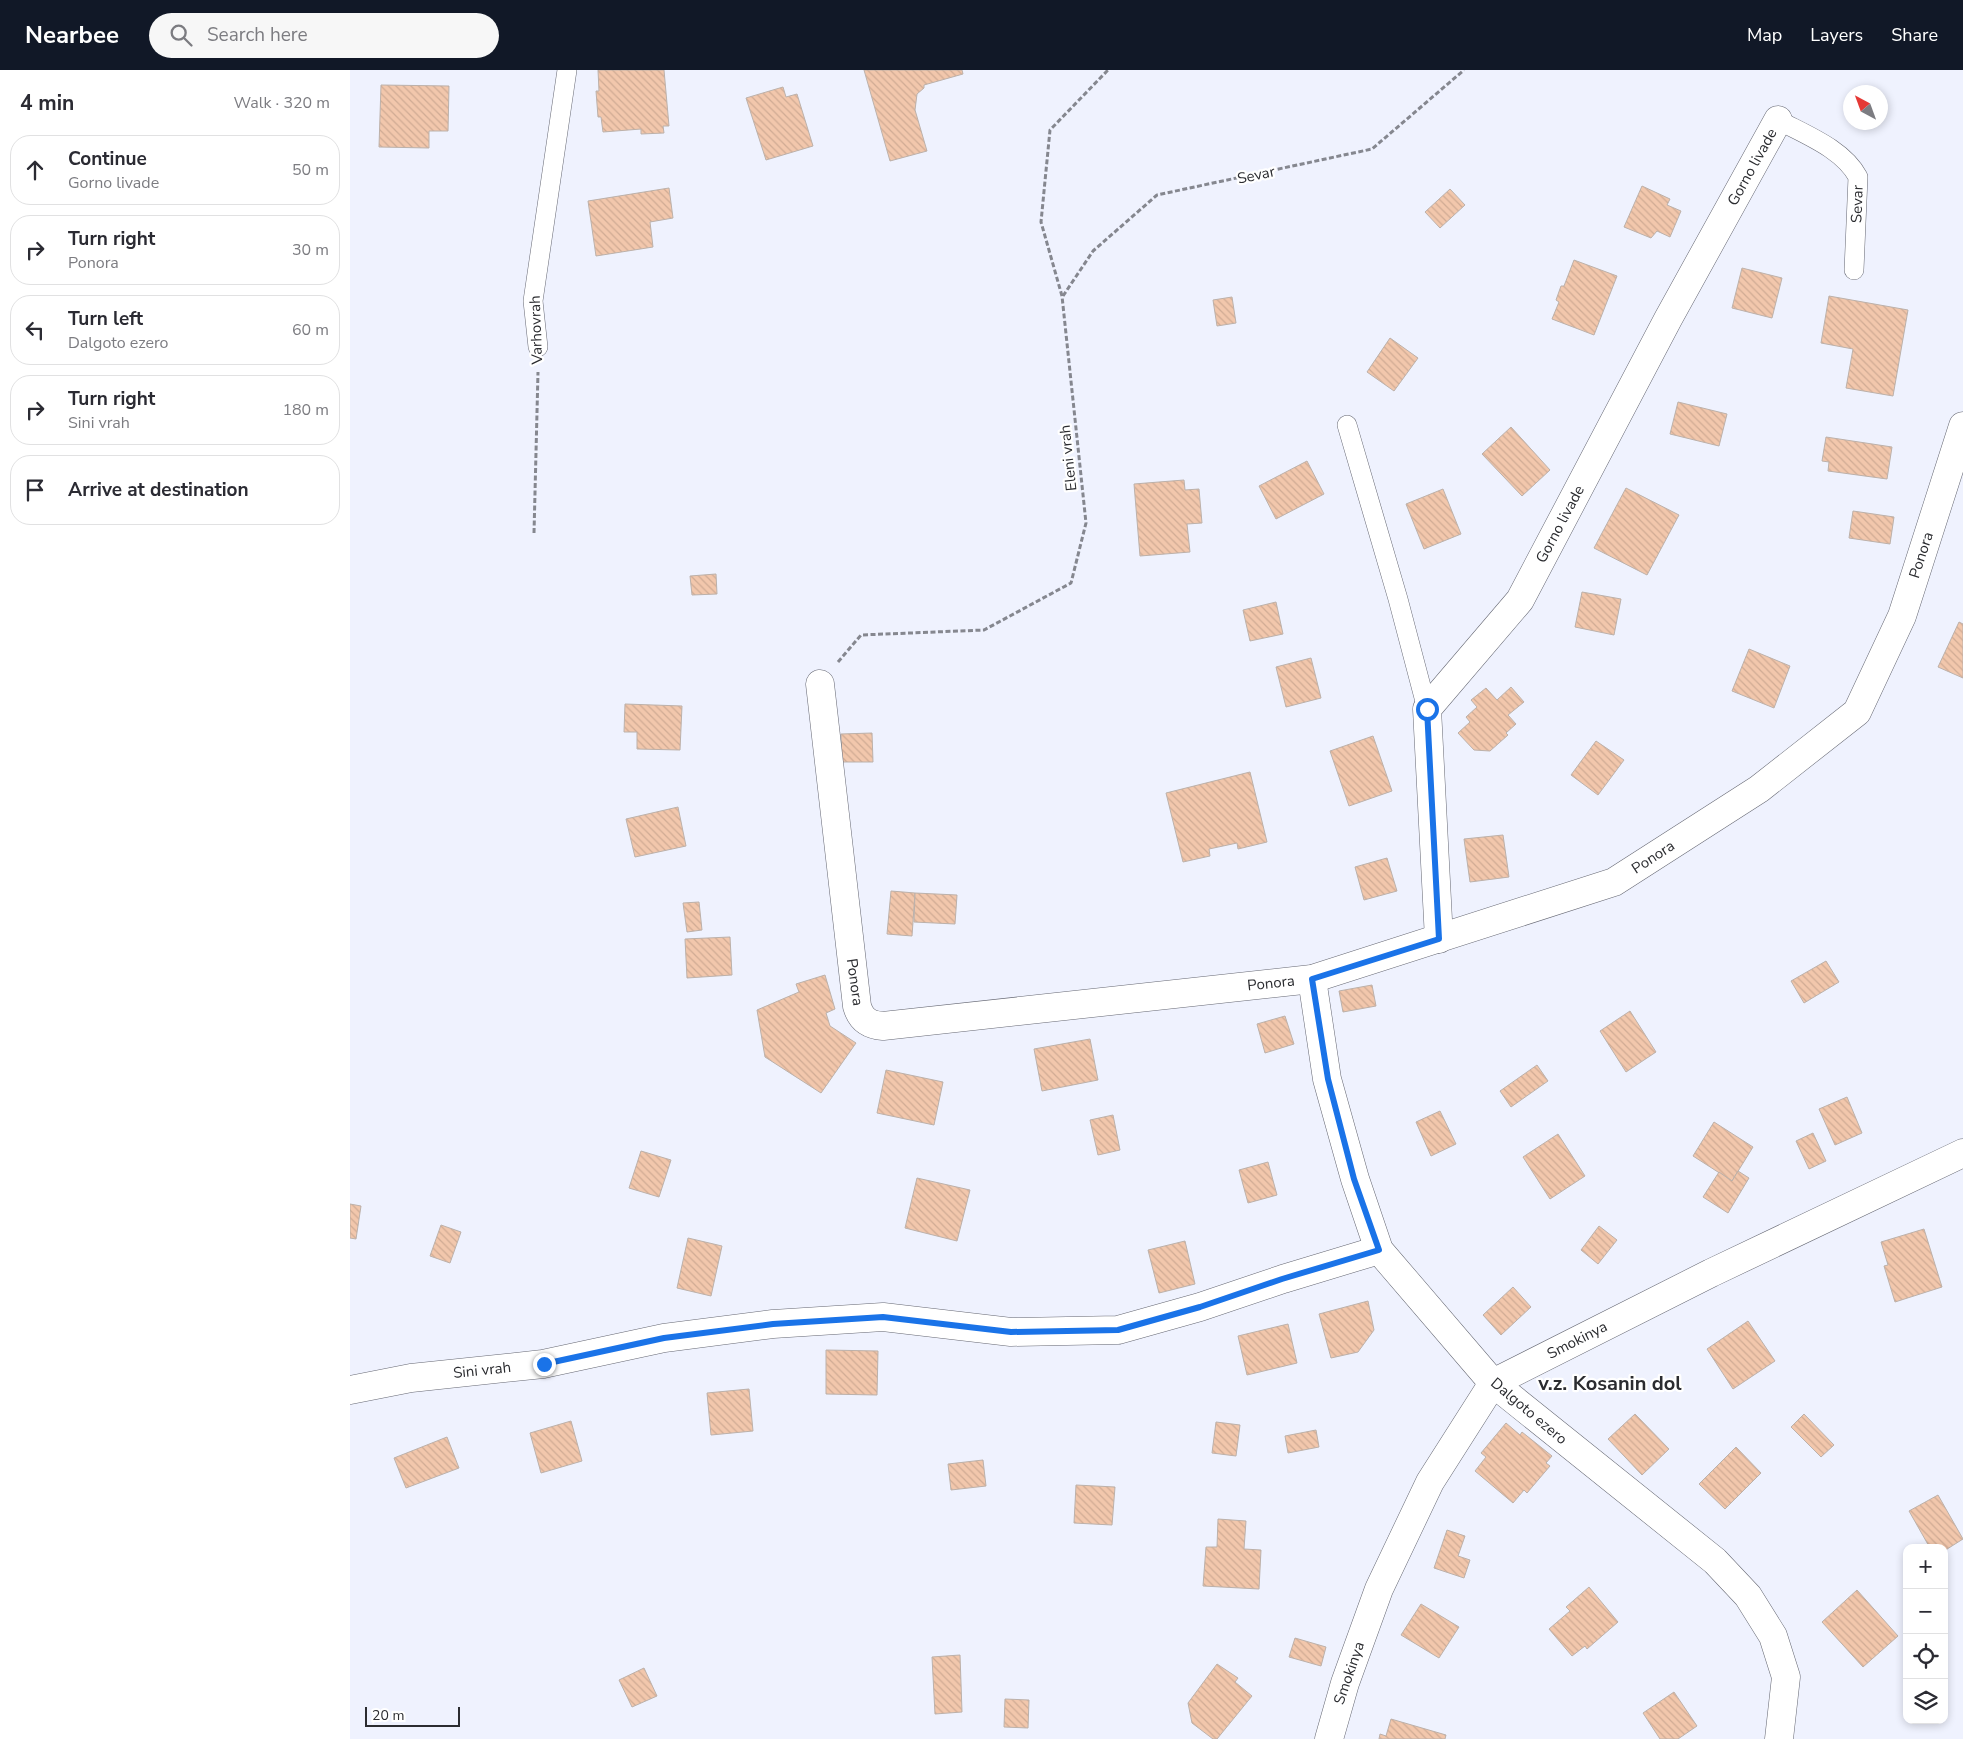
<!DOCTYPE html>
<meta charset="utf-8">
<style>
:root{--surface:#fff;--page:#f7f7f7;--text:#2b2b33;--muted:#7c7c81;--line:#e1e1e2;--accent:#111827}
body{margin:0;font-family:"Nunito Sans",sans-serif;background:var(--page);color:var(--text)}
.controls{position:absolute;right:15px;bottom:15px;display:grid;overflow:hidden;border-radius:10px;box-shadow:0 2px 8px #0003}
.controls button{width:45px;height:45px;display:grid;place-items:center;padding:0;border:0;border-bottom:1px solid var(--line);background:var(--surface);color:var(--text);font:25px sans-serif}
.compass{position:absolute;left:1493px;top:15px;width:45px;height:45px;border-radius:50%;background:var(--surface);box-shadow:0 2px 8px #0003;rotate:319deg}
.scale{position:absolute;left:15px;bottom:12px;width:95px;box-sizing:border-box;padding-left:5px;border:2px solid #2b2c30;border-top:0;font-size:14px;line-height:18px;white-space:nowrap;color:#2b2c30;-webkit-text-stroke:4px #fff;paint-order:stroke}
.stop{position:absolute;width:15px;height:15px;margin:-11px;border:4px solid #1a73e8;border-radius:50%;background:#fff}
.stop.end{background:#1a73e8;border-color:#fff;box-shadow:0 1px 5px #0008}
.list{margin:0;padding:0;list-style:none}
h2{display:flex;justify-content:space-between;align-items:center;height:65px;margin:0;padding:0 20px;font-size:21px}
h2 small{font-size:16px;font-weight:400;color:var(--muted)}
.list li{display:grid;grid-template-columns:32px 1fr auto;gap:15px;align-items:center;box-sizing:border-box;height:70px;margin:0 10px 10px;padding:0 10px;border:1px solid var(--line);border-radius:20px}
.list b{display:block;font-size:19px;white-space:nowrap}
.list p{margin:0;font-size:16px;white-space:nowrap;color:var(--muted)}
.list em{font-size:16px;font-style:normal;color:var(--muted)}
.icon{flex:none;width:28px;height:28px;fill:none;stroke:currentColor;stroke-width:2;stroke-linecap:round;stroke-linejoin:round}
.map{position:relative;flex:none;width:1613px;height:1669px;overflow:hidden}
header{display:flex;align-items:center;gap:30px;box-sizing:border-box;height:70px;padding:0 25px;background:var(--accent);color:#fff}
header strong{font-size:24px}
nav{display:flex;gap:28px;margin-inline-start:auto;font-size:18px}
.search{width:350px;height:45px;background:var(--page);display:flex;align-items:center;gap:12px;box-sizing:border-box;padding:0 18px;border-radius:28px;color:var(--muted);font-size:19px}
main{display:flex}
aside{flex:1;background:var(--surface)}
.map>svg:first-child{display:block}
.building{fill:url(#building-back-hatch);stroke:#bcb1aa}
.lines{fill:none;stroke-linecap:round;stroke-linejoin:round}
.service-casing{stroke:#666873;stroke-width:20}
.minor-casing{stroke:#666873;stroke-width:29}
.path{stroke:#85878f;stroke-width:3;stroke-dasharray:5 2.5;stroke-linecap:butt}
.service{stroke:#fff;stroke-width:19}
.minor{stroke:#fff;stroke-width:28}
.route{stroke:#1a73e8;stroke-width:6}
.labels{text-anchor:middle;stroke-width:4.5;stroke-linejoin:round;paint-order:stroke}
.street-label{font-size:15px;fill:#2b2c30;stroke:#fff}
.district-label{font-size:20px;font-weight:bold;fill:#2b2c30;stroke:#fff}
</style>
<header>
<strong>Nearbee</strong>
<div class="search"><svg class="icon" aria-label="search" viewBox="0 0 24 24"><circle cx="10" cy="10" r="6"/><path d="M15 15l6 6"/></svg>Search here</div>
<nav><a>Map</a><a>Layers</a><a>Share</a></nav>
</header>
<main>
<aside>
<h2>4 min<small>Walk · 320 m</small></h2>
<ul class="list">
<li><svg class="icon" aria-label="ahead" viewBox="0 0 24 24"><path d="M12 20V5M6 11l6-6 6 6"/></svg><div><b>Continue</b><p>Gorno livade</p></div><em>50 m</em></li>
<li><svg class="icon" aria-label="right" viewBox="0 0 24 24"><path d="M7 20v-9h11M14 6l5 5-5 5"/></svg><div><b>Turn right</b><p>Ponora</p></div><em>30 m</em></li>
<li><svg class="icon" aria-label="left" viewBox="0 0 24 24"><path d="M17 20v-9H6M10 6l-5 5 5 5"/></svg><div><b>Turn left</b><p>Dalgoto ezero</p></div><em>60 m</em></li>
<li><svg class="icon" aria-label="right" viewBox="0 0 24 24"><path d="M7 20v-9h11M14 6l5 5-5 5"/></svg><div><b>Turn right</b><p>Sini vrah</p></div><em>180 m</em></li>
<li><svg class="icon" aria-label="arrive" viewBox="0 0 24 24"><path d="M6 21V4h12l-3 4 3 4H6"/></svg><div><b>Arrive at destination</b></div></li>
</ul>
</aside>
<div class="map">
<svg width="1613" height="1669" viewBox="0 0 1613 1669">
<defs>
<pattern id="building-back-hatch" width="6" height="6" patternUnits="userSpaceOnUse" patternTransform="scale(1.25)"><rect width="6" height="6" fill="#f2c7ac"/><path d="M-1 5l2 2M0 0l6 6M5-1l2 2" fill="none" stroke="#d0ab94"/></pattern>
</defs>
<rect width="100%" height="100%" fill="#eff2fe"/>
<g class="building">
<path d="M 248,0 L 314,0 L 319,56 L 313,56 L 314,63 L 291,64 L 291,59 L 253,62 L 251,47 L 248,47 L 246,21 L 249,21 Z"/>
<path d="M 514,0 L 612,0 L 613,4 L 574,15 L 574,18 L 567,24 L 565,40 L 577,81 L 540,91 Z"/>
<path d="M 31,15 L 99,16 L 98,61 L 79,61 L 79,78 L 29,77 Z"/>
<path d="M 433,17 L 436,27 L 447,24 L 463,76 L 416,90 L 396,28 Z"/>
<path d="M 1292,116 L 1320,129 L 1317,135 L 1331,141 L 1320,167 L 1307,161 L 1301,168 L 1274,157 Z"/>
<path d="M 319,118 L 323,148 L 300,152 L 303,177 L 246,186 L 238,131 Z"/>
<path d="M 1100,119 L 1115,135 L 1090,158 L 1075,142 Z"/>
<path d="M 1224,190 L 1267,206 L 1244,265 L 1202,249 L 1209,232 L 1206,230 L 1211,216 L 1214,216 Z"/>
<path d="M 1392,198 L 1432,208 L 1422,248 L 1382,238 Z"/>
<path d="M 1479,226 L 1558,240 L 1543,326 L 1496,318 L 1503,279 L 1471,273 Z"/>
<path d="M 882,227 L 886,253 L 867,256 L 863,230 Z"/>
<path d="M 1040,268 L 1068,288 L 1044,321 L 1017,302 Z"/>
<path d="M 1328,332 L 1377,344 L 1369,376 L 1320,364 Z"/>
<path d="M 1161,357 L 1200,400 L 1172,426 L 1132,384 Z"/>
<path d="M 1476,367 L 1542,377 L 1537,409 L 1478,401 L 1479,392 L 1472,391 Z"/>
<path d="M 957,391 L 974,424 L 926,449 L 909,416 Z"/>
<path d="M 834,410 L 835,420 L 849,419 L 852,453 L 837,454 L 840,482 L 790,486 L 784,414 Z"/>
<path d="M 1276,418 L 1329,445 L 1297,505 L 1244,478 Z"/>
<path d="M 1093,419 L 1111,464 L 1074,479 L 1056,434 Z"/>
<path d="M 1503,441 L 1544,447 L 1540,474 L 1499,468 Z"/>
<path d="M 366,504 L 367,524 L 342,525 L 340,506 Z"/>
<path d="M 1232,522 L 1271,529 L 1264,565 L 1225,557 Z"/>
<path d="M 926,532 L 933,564 L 900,571 L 893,540 Z"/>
<path d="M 1609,552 L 1613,554 L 1613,608 L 1588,597 Z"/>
<path d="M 1399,579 L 1440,596 L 1424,638 L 1382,621 Z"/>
<path d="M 961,588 L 971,628 L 936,637 L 926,597 Z"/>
<path d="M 1161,617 L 1174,632 L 1158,645 L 1166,654 L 1156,663 L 1158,665 L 1140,681 L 1124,680 L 1108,663 L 1120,652 L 1116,647 L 1127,637 L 1121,630 L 1136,618 L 1147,630 Z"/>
<path d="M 275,634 L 332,636 L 330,680 L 287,679 L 287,662 L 274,662 Z"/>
<path d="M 522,663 L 523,692 L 492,692 L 491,664 Z"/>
<path d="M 1023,666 L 1042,721 L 999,736 L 980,681 Z"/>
<path d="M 1246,671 L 1274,690 L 1248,725 L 1221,705 Z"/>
<path d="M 900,702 L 917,772 L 888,779 L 887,773 L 859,779 L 860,786 L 833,792 L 816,723 Z"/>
<path d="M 328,737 L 336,776 L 285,787 L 276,749 Z"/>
<path d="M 1153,765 L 1159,807 L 1120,812 L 1114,769 Z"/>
<path d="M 1037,788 L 1047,821 L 1014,830 L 1005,797 Z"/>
<path d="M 541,821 L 565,823 L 562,866 L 537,864 Z"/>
<path d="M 565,823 L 607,825 L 605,854 L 564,852 Z"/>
<path d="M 349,832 L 352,860 L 337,862 L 333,833 Z"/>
<path d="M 380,867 L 382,905 L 337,908 L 335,869 Z"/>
<path d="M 1476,891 L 1489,912 L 1454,933 L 1441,911 Z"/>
<path d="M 475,905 L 485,939 L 476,943 L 480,956 L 506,973 L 471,1023 L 415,987 L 407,940 L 449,922 L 446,914 Z"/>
<path d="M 1022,915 L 1026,936 L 993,942 L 989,921 Z"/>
<path d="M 1280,941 L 1306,982 L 1276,1002 L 1250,961 Z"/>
<path d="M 935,946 L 944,974 L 915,983 L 907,954 Z"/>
<path d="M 740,969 L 748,1010 L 692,1021 L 684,979 Z"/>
<path d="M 1187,995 L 1198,1011 L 1161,1037 L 1150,1021 Z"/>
<path d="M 536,1000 L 593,1012 L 584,1055 L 527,1043 Z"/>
<path d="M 1497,1027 L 1512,1063 L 1485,1075 L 1469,1039 Z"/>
<path d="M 1090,1041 L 1106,1074 L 1081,1086 L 1066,1052 Z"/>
<path d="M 763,1045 L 770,1080 L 748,1085 L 740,1050 Z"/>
<path d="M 1364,1052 L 1403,1077 L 1382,1111 L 1343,1086 Z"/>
<path d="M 1463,1063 L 1476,1091 L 1459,1099 L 1446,1071 Z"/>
<path d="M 1208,1064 L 1235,1106 L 1200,1129 L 1173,1087 Z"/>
<path d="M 291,1081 L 321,1090 L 309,1127 L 279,1118 Z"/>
<path d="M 918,1092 L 927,1125 L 898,1133 L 889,1100 Z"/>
<path d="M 1388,1101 L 1399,1108 L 1378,1143 L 1353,1127 L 1369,1102 L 1382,1111 Z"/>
<path d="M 567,1108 L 620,1120 L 607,1171 L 555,1158 Z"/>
<path d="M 0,1134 L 11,1136 L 6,1169 L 0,1168 Z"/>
<path d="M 91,1155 L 111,1162 L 100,1193 L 80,1186 Z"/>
<path d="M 1249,1156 L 1267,1170 L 1248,1194 L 1231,1180 Z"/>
<path d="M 1574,1159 L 1592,1217 L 1545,1232 L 1534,1196 L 1538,1195 L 1531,1172 Z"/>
<path d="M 338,1168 L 372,1176 L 361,1226 L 327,1218 Z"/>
<path d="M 835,1171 L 845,1214 L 809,1223 L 798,1180 Z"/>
<path d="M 1163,1217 L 1181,1237 L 1151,1265 L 1133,1245 Z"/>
<path d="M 1018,1231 L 1024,1260 L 1008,1282 L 981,1288 L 969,1244 Z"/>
<path d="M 1398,1251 L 1425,1291 L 1383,1319 L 1357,1279 Z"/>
<path d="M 938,1254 L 947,1293 L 897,1305 L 888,1266 Z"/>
<path d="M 476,1280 L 528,1281 L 527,1325 L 476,1324 Z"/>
<path d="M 399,1319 L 403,1361 L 361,1365 L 357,1323 Z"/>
<path d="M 1285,1344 L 1319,1379 L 1292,1405 L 1258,1369 Z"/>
<path d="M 1454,1344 L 1484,1375 L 1471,1387 L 1441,1357 Z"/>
<path d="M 221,1351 L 232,1391 L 191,1403 L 180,1363 Z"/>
<path d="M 866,1352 L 890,1355 L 886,1386 L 862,1383 Z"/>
<path d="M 1156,1353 L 1170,1365 L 1172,1362 L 1202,1386 L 1196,1393 L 1200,1396 L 1177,1423 L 1174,1420 L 1163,1433 L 1125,1401 L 1136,1387 L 1131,1383 Z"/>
<path d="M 966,1360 L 969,1377 L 938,1383 L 935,1366 Z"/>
<path d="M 97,1367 L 109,1398 L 56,1418 L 44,1388 Z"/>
<path d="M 1386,1377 L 1411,1403 L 1375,1439 L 1349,1414 Z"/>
<path d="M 633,1390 L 636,1416 L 601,1420 L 598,1394 Z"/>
<path d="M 726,1415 L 765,1417 L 762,1455 L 724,1453 Z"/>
<path d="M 1588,1425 L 1613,1469 L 1594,1481 L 1594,1478 L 1580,1478 L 1559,1441 Z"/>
<path d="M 868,1449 L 896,1451 L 894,1479 L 911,1480 L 909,1519 L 853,1516 L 856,1477 L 867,1477 Z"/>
<path d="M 1097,1460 L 1115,1466 L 1108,1486 L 1120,1490 L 1114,1508 L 1084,1498 Z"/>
<path d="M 1239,1517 L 1268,1552 L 1237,1579 L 1235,1576 L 1222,1586 L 1199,1559 L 1220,1541 L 1216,1537 Z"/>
<path d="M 1507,1520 L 1548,1566 L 1513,1597 L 1472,1552 Z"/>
<path d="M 1071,1534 L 1109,1557 L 1089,1588 L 1051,1565 Z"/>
<path d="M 945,1568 L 976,1577 L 971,1596 L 939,1587 Z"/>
<path d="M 610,1585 L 612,1642 L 585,1644 L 582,1587 Z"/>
<path d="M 867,1594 L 888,1608 L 885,1612 L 902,1626 L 867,1669 L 863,1669 L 842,1653 L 838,1633 Z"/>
<path d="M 294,1598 L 307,1626 L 282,1637 L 269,1610 Z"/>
<path d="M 1324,1622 L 1347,1656 L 1328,1669 L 1310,1669 L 1293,1643 Z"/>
<path d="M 655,1629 L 679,1630 L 678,1658 L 654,1657 Z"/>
<path d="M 1041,1649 L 1096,1665 L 1095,1669 L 1029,1669 L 1030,1664 L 1036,1666 Z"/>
</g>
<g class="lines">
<defs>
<g id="service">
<path d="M 1428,50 C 1456,65 1493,79 1508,107 L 1504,200"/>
<path d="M 188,277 L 183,231 L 217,0"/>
<path d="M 997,355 L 1048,529 L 1077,639"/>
</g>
<g id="minor">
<path d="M 470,614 L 507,936 C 511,950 519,955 533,956 L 962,909 L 1264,812 L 1409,719 L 1507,642 L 1552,546 L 1613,356"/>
<path d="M 1089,869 L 1077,639 L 1170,530 L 1318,249 L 1428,50"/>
<path d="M 962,909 L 977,1009 L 1005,1109 L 1029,1180 L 1143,1313 L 1365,1491 L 1398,1526 L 1423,1566 L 1436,1607 L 1429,1669"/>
<path d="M 0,1320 L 61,1308 L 193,1294 L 314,1268 L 423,1254 L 533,1247 L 661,1262 L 768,1260 L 850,1237 L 933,1209 L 1029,1180"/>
<path d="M 979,1669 L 995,1613 L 1029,1519 L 1080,1412 L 1143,1313 L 1361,1203 L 1613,1083"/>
</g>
</defs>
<use href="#service" class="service-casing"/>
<use href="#minor" class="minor-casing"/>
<g class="path">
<path d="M 713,226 L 743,181 L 807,125 L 1022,79 L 1114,0"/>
<path d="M 184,463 L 188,302"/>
<path d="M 488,592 L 511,565 L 634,560 L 721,513 L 736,453 L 712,226 L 691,152 L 700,60 L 758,0"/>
</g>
<use href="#service" class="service"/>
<use href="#minor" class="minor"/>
</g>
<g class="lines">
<path class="route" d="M 194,1294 L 314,1268 L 423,1254 L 533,1247 L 661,1262 L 768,1260 L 850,1237 L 932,1209 L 1029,1180 L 1004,1109 L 978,1009 L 962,909 L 1089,869 L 1077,639"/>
</g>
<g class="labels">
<g class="street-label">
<text transform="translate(1402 97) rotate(-61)" y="5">Gorno livade</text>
<text transform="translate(906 105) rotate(-12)" y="5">Sevar</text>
<text transform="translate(1507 134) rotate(-88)" y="5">Sevar</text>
<text transform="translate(186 260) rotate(-92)" y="5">Varhovrah</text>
<text transform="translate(718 388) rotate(-96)" y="5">Eleni vrah</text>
<text transform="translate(1210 454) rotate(-62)" y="5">Gorno livade</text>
<text transform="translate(1571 485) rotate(-72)" y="5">Ponora</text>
<text transform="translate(1303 787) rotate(-33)" y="5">Ponora</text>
<text transform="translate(505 912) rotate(82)" y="5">Ponora</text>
<text transform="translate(921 913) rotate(-6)" y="5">Ponora</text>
<text transform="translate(1227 1270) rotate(-27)" y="5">Smokinya</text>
<text transform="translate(132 1300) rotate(-6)" y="5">Sini vrah</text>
<text transform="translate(1179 1341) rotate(40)" y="5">Dalgoto ezero</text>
<text transform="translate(999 1603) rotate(-71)" y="5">Smokinya</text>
</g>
<g class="district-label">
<text x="1260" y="1320">v.z. Kosanin dol</text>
</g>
</g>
</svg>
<div class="controls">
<button>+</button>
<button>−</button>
<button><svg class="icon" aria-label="locate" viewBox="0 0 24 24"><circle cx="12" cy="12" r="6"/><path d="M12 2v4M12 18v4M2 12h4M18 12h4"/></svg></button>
<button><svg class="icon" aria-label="layers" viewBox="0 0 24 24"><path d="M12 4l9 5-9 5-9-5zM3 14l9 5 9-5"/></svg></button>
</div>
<svg class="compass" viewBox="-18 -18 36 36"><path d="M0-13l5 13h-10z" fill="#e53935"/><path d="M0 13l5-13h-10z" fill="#7c7c81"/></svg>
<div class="scale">20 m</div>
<div class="stop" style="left:1077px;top:639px"></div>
<div class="stop end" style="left:194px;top:1294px"></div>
</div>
</main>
